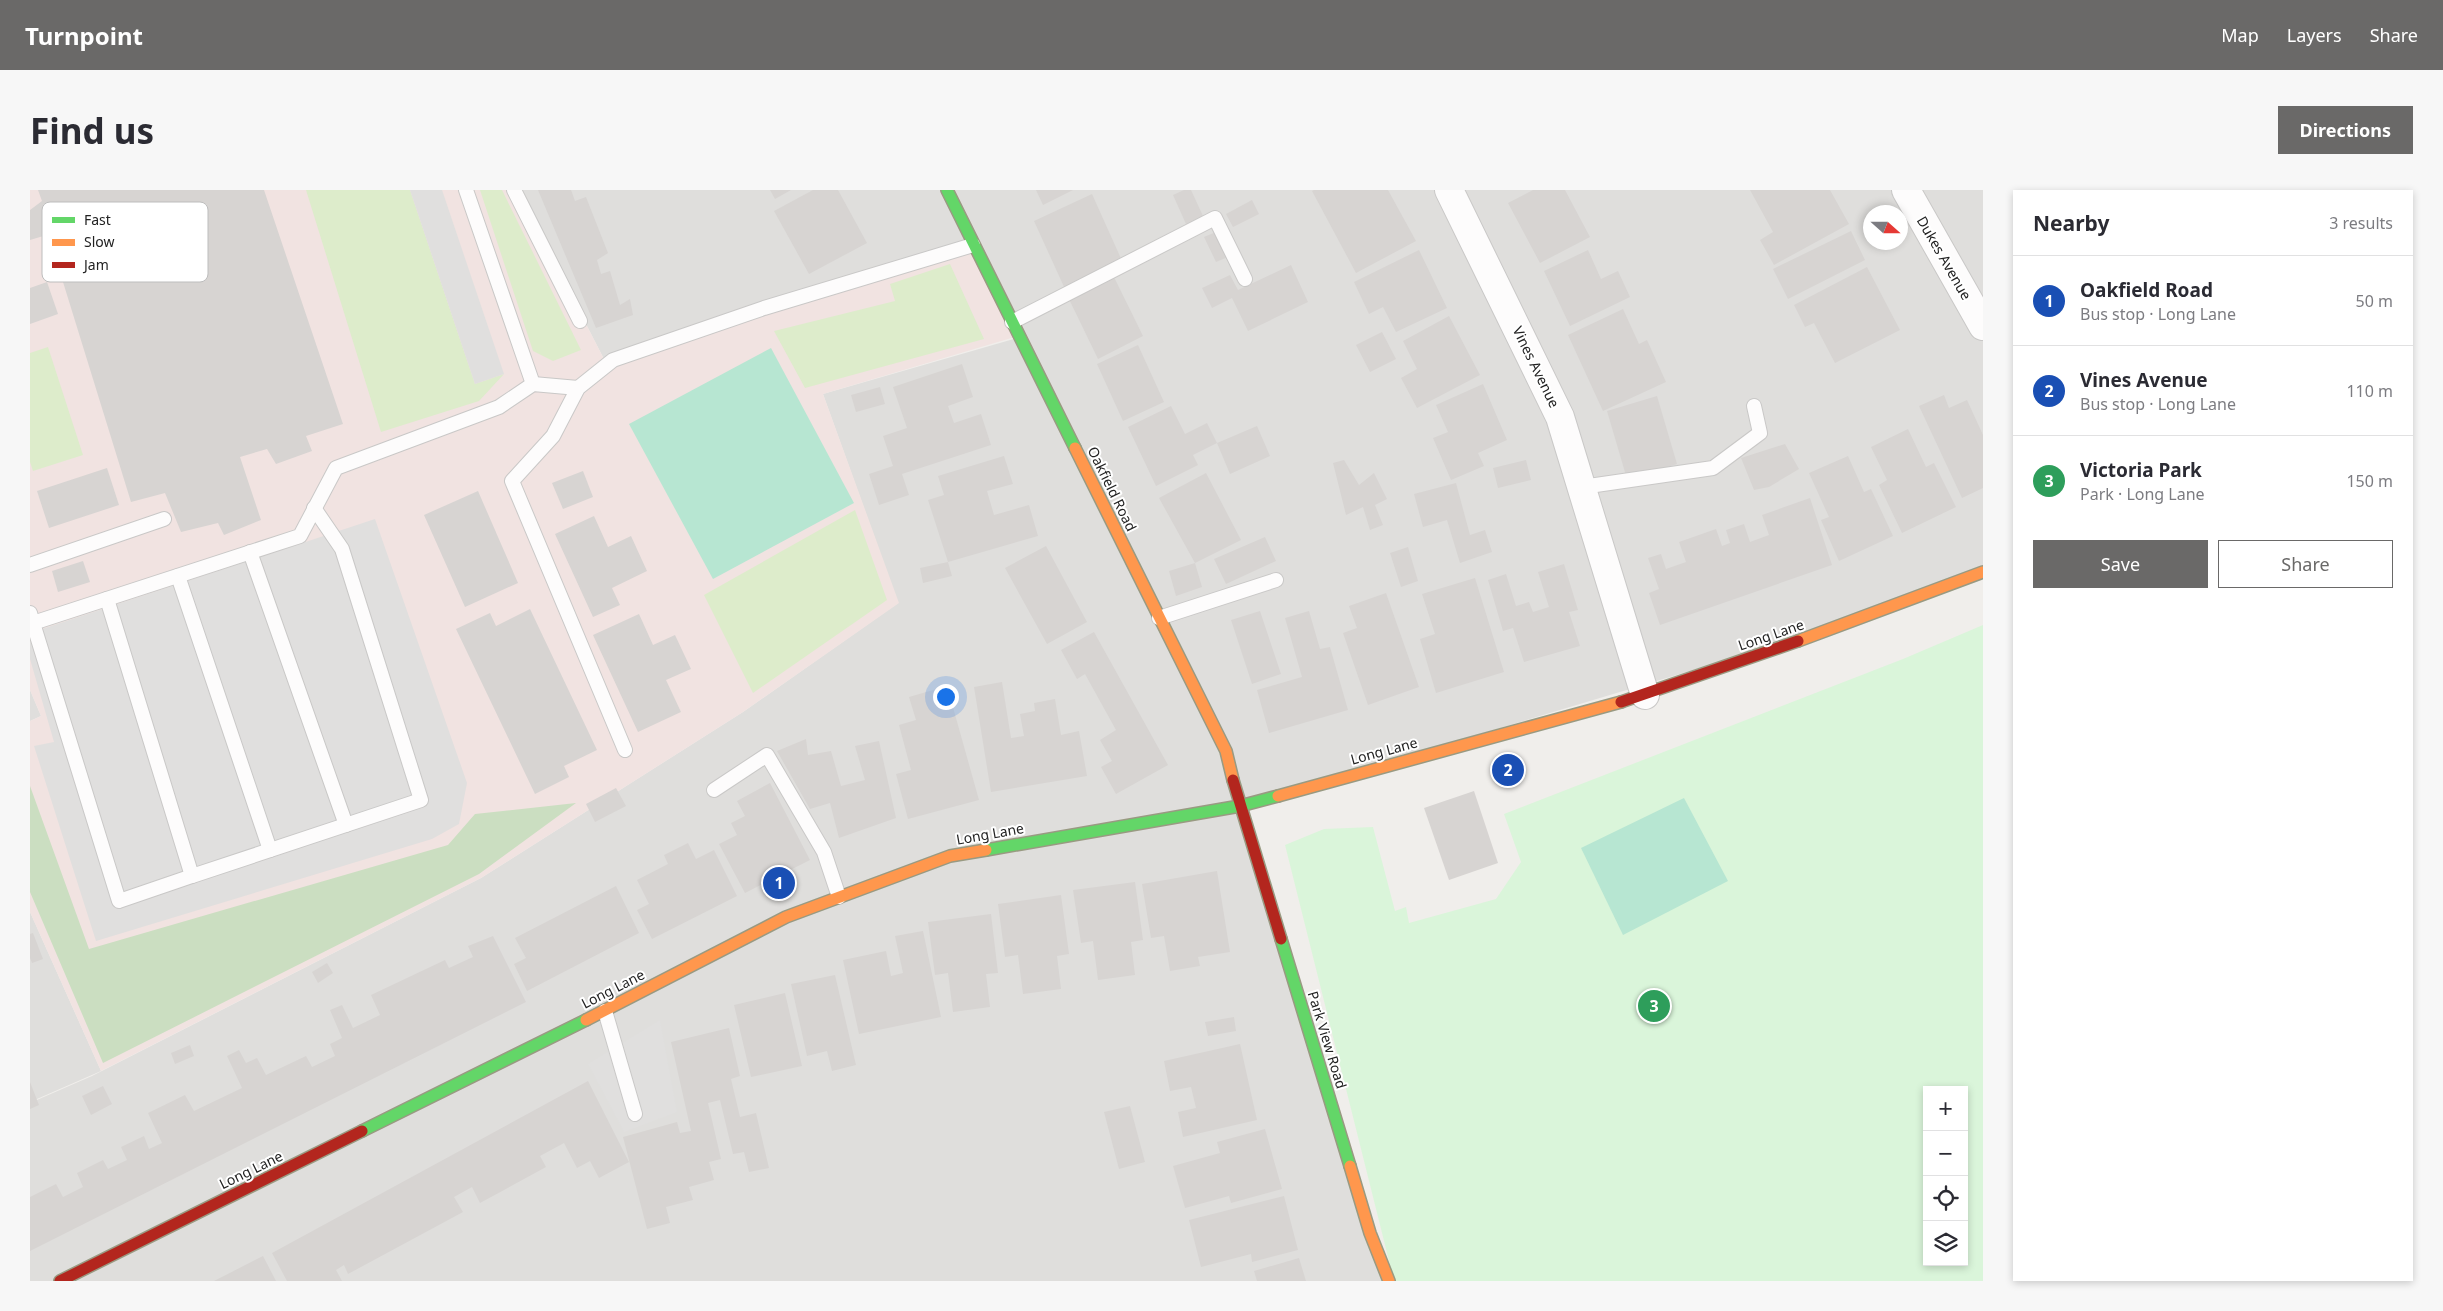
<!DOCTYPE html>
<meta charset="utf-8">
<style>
:root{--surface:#fff;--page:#f7f7f7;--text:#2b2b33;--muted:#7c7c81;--line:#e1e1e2;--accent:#6a6968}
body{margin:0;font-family:"Noto Sans",sans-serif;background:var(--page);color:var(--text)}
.controls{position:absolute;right:15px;bottom:15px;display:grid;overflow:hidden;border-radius:0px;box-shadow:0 2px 8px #0003}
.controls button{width:45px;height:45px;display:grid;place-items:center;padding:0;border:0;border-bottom:1px solid var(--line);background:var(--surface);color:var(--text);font:25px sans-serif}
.compass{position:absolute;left:1833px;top:15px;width:45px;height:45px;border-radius:50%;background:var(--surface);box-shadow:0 2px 8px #0003;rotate:111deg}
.you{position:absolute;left:915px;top:506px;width:18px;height:18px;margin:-12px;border:4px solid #fff;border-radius:50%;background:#1a73e8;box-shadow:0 0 0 8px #1a73e833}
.badge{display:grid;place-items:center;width:32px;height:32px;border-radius:50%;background:var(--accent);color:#fff;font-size:16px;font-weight:700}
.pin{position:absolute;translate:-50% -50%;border:2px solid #fff;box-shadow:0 1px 5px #0006}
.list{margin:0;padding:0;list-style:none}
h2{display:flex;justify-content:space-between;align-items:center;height:65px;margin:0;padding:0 20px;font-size:21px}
h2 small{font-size:16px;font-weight:400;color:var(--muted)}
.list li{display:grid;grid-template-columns:32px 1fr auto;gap:15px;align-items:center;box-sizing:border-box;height:90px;padding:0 20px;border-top:1px solid var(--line)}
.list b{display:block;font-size:19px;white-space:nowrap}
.list p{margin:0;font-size:16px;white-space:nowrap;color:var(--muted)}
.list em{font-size:16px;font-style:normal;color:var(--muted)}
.actions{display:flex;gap:10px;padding:15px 20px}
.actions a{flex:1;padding:11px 0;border:1px solid var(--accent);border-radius:0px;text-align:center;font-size:18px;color:var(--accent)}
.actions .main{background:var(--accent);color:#fff}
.icon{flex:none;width:28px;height:28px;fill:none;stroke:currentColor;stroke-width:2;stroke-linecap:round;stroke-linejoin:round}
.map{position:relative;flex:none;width:1953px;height:1091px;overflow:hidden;border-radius:0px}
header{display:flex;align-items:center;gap:30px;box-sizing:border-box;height:70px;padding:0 25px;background:var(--accent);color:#fff}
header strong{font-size:24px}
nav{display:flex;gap:28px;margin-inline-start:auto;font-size:18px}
.intro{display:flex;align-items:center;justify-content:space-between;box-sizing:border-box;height:120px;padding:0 30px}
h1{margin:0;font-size:35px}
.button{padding:12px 22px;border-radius:0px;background:var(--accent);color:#fff;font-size:18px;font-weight:700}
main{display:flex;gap:30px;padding:0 30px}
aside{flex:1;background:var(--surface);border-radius:0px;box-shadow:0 2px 8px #0003}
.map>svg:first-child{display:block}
.residential{fill:#dfdedc;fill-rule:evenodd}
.commercial{fill:#f1e3e1}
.grass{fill:#ddeccb}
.forest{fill:#cbdec1}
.park{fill:#daf5da;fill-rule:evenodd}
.pitch{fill:#b7e6d2}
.parking{fill:#e0dfde}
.building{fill:#d7d4d2}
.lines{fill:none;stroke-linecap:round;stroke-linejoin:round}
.lane-casing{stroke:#c9c8c7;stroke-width:16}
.street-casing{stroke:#c9c8c7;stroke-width:30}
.fast-casing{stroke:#999a82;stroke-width:14}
.slow-casing{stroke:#999a82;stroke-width:14}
.jam-casing{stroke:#999a82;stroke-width:14}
.lane{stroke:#fdfcfc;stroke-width:14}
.street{stroke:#fdfcfc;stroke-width:28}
.fast{stroke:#63d668;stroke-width:11}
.slow{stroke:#ff974d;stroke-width:11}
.jam{stroke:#b3261e;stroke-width:11}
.labels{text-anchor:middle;stroke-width:4;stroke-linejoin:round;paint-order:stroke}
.street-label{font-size:14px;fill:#222;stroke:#fff}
.key{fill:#fff;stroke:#bdbdbd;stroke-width:1}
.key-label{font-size:14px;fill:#222}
</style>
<header>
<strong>Turnpoint</strong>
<nav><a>Map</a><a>Layers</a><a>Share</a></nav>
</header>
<div class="intro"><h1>Find us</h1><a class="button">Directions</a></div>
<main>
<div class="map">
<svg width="1953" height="1091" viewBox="0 0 1953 1091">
<rect width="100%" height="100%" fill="#f0eeeb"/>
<g class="residential">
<path d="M 487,0 L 1953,0 L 1953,382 L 1820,433 L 1210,616 L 1361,1091 L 0,1091 L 0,913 L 62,886 L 451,688 L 713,522 L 868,413 L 793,204 L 991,147 L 576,173 ZM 1840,22 L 1870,22 L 1870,52 L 1840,52 Z"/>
<path d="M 0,500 L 11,526 L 0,531 Z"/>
<path d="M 0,722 L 71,881 L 0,912 Z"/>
</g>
<path class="commercial" d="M 0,0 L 487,0 L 576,173 L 941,50 L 991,145 L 793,204 L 869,413 L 713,522 L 451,688 L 71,881 L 0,722 L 0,531 L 11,526 L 0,500 Z"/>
<g class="grass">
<path d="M 276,0 L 380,0 L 445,194 L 474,184 L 449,211 L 351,242 Z"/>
<path d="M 450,0 L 472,0 L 551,160 L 523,171 L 503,161 Z"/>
<path d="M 920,74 L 954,149 L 775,198 L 744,141 L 865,111 L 860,94 Z"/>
<path d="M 18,157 L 53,265 L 3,281 L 0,272 L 0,163 Z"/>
<path d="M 825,320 L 857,410 L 723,503 L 674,405 Z"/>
</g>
<path class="forest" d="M 0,596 L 59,759 L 418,655 L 445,624 L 546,613 L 449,684 L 73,873 L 0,702 Z"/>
<path class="park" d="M 1953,435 L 1953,1091 L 1364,1091 L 1255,655 L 1294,639 L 1343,637 L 1365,721 L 1376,717 L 1379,733 L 1466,709 L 1491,672 L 1474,624 L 1873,469 ZM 1897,900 L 1934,900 L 1934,1072 L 1897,1072 Z"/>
<g class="pitch">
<path d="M 741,158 L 824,313 L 683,389 L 599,234 Z"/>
<path d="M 1654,608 L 1698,691 L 1593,745 L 1551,658 Z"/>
</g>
<g class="parking">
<path d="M 380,0 L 412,0 L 474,184 L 445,194 Z"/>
<path d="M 345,329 L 437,593 L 429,634 L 402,649 L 66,751 L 4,556 L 24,552 L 0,469 L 0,443 Z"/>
<path d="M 630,830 L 647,922 L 594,942 L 558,874 Z"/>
</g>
<g class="building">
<path d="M 8,0 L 234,0 L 313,234 L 276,246 L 282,261 L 246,274 L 237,259 L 210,267 L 231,330 L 194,345 L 188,333 L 151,342 L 135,303 L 101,312 L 33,92 L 67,79 L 58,54 L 64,48 L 57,33 L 0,50 L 0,20 L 12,11 Z"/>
<path d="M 508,0 L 541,0 L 545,11 L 556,7 L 578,63 L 567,70 L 571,84 L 580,81 L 590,115 L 600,109 L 603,125 L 566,138 Z"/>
<path d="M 740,0 L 761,0 L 745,9 Z"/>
<path d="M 783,0 L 808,0 L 837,53 L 779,84 L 744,21 Z"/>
<path d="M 1006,0 L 1043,0 L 1013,15 Z"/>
<path d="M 1154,0 L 1161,0 L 1173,26 L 1156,34 L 1143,5 Z"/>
<path d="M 1284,0 L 1358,0 L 1386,51 L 1326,83 L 1282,1 Z"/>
<path d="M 1503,0 L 1535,0 L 1560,47 L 1510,73 L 1478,13 Z"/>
<path d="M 1720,0 L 1800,0 L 1819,34 L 1744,75 L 1730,50 L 1743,42 Z"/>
<path d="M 1062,4 L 1093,73 L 1035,99 L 1004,31 Z"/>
<path d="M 1222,10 L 1229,24 L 1203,37 L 1196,24 Z"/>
<path d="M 1821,41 L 1835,70 L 1758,109 L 1743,79 Z"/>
<path d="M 1186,42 L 1198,67 L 1186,72 L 1174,47 Z"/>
<path d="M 1389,60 L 1417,118 L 1366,142 L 1353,117 L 1339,124 L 1324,92 Z"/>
<path d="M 1558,60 L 1571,89 L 1588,81 L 1600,107 L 1540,136 L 1514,81 Z"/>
<path d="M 1261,75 L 1278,112 L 1218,141 L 1202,108 L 1182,118 L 1172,98 L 1200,85 L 1208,100 Z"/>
<path d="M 1837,77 L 1870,140 L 1805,173 L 1784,133 L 1775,137 L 1764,115 Z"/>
<path d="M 1082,83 L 1113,146 L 1068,169 L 1037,105 Z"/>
<path d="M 17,92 L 28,124 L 0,134 L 0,98 Z"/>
<path d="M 1593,119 L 1609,154 L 1617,150 L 1636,192 L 1573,221 L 1538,145 Z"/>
<path d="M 1419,126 L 1450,185 L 1387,218 L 1371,188 L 1387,179 L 1373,151 Z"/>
<path d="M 1352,142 L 1366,169 L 1340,182 L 1326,155 Z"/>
<path d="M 1108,155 L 1134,212 L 1093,231 L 1067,174 Z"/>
<path d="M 932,174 L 943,207 L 918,216 L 924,233 L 951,224 L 961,255 L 872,284 L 879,305 L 849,315 L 839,284 L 863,276 L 853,246 L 877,238 L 863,197 Z"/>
<path d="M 1453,194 L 1477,250 L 1448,263 L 1454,276 L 1421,290 L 1403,248 L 1418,242 L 1406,215 Z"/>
<path d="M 850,197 L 855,214 L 826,222 L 821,205 Z"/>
<path d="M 1914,205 L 1919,218 L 1937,210 L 1953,245 L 1953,298 L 1932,308 L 1889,216 Z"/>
<path d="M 1627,206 L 1647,274 L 1597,289 L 1577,221 Z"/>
<path d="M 1141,216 L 1155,244 L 1177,233 L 1187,253 L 1163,265 L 1168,275 L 1126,296 L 1098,237 Z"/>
<path d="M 1227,236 L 1240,266 L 1200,284 L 1187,253 Z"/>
<path d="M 1878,239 L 1896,277 L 1904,273 L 1926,317 L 1872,343 L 1849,295 L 1857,290 L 1841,257 Z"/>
<path d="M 1755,254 L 1769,279 L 1739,297 L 1724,300 L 1711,268 Z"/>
<path d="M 974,266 L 983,294 L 957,301 L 964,325 L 999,315 L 1008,346 L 918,372 L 922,386 L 893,393 L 890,378 L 918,372 L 898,310 L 914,305 L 908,286 Z"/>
<path d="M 1818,266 L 1834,302 L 1841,299 L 1863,346 L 1809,371 L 1791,330 L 1799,327 L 1779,283 Z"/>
<path d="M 1314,270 L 1329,295 L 1344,283 L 1357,309 L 1345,315 L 1353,335 L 1340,340 L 1333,317 L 1316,325 L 1303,273 Z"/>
<path d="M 1496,270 L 1501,290 L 1468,298 L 1463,278 Z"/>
<path d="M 77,278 L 89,315 L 19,338 L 7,301 Z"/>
<path d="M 553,281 L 563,307 L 533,319 L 522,293 Z"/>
<path d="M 1176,283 L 1211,350 L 1165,373 L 1172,397 L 1146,406 L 1139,381 L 1165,373 L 1129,308 Z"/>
<path d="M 1426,293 L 1440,345 L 1455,340 L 1462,362 L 1430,373 L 1417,330 L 1393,337 L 1384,304 Z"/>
<path d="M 448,301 L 488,393 L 435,417 L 394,325 Z"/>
<path d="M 1780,308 L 1802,375 L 1630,435 L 1619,403 L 1629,399 L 1618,368 L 1631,364 L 1636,379 L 1656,372 L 1649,352 L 1686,339 L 1692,356 L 1700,353 L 1696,340 L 1714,334 L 1720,352 L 1739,345 L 1732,325 Z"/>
<path d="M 564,326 L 578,357 L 601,346 L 617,381 L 582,398 L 590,415 L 563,427 L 525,344 Z"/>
<path d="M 1235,347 L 1246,371 L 1196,394 L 1184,369 Z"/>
<path d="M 1016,356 L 1057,432 L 1017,454 L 975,378 Z"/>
<path d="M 1378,357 L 1388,391 L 1371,397 L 1360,363 Z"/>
<path d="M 53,371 L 60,392 L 28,402 L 22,381 Z"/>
<path d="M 1534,374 L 1548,420 L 1539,422 L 1550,456 L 1494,472 L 1483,438 L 1473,441 L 1458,390 L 1476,384 L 1486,416 L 1499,412 L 1503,422 L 1519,417 L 1508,382 Z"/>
<path d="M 1445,388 L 1474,482 L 1406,503 L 1390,449 L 1405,444 L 1392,404 Z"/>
<path d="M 1356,403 L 1389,497 L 1338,515 L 1313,443 L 1327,438 L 1319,416 Z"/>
<path d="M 500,419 L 567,560 L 534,576 L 539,587 L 505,604 L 426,439 L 460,423 L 466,436 Z"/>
<path d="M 1230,421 L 1251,484 L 1222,494 L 1201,430 Z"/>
<path d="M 1279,421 L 1290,459 L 1300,457 L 1318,520 L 1239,543 L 1227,500 L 1272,487 L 1255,428 Z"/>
<path d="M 609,424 L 623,455 L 645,445 L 661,479 L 636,490 L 651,522 L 608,542 L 563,445 Z"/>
<path d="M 1064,442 L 1138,575 L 1086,604 L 1071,577 L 1082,571 L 1070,550 L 1086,540 L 1055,484 L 1047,489 L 1031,460 Z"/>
<path d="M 972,492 L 981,548 L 994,546 L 990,524 L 1005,521 L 1004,513 L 1025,509 L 1031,545 L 1049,541 L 1057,586 L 961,602 L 944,497 Z"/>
<path d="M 917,496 L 949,610 L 878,629 L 866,584 L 881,580 L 869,535 L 886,530 L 879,507 Z"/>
<path d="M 776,549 L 778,565 L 801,561 L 811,596 L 835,590 L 825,556 L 849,551 L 866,628 L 809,648 L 800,613 L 780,619 L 747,561 Z"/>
<path d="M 740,593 L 780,670 L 715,703 L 689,654 L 707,645 L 701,633 L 715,626 L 707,611 Z"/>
<path d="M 586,598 L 596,616 L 565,632 L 556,614 Z"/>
<path d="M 1444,601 L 1468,673 L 1419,690 L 1394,618 Z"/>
<path d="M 658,653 L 666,669 L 684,660 L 707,706 L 622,749 L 607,720 L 619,714 L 607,690 L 638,674 L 634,665 Z"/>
<path d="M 1187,681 L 1200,762 L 1168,767 L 1170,776 L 1140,781 L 1134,746 L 1121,748 L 1112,694 Z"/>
<path d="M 1105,692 L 1113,750 L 1101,752 L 1105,785 L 1068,790 L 1063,751 L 1051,753 L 1043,700 Z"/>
<path d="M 586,696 L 609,743 L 497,801 L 484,774 L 496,768 L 485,748 Z"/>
<path d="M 1031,705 L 1039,764 L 1027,766 L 1031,799 L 993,804 L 988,765 L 975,767 L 968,714 Z"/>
<path d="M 961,724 L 968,783 L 956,784 L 960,817 L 923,822 L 918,783 L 905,785 L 898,732 Z"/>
<path d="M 893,741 L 911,827 L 829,844 L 813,770 L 856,761 L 861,786 L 873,783 L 865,746 Z"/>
<path d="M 3,743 L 13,769 L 2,773 L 0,768 L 0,744 Z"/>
<path d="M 463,746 L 496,812 L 0,1061 L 0,1007 L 26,994 L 33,1007 L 53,997 L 47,983 L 73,970 L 78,979 L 97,970 L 91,957 L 114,946 L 119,959 L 132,953 L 118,923 L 155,905 L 164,921 L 212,898 L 197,866 L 209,860 L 216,873 L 227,868 L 236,885 L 276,866 L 282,877 L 305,866 L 300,854 L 312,848 L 300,820 L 312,815 L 323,838 L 350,825 L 341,805 L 415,770 L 419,778 L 443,767 L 438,756 Z"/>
<path d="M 297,773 L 303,783 L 288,793 L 282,782 Z"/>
<path d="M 805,785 L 826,875 L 802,881 L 797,861 L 777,866 L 761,794 Z"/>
<path d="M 755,803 L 772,876 L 721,887 L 704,815 Z"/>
<path d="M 1204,827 L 1206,841 L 1178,846 L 1175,832 Z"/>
<path d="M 699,838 L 710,886 L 701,889 L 710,927 L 726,923 L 739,978 L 719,982 L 714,962 L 703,964 L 690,910 L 678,913 L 691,969 L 679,972 L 684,990 L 659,997 L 663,1010 L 636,1017 L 640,1033 L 617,1039 L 593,947 L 647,932 L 650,943 L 661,941 L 641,852 Z"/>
<path d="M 1210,854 L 1227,930 L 1153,947 L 1148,922 L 1166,918 L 1161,897 L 1140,901 L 1134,871 Z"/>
<path d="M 160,855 L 164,866 L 145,874 L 141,863 Z"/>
<path d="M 558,891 L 599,972 L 569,988 L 560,971 L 547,978 L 534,953 L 510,966 L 516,977 L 450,1013 L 442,997 L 424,1007 L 433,1022 L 318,1084 L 314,1075 L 306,1080 L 312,1091 L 257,1091 L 242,1063 Z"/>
<path d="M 0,892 L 9,915 L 0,919 Z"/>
<path d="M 73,896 L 82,914 L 61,925 L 52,906 Z"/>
<path d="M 1100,916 L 1115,972 L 1089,979 L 1074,922 Z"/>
<path d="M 1235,939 L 1252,999 L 1201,1013 L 1199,1006 L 1155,1018 L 1143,976 L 1190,963 L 1187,952 Z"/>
<path d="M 1254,1006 L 1268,1060 L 1222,1072 L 1221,1064 L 1171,1077 L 1159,1030 Z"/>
<path d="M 233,1066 L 246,1091 L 184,1091 Z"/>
<path d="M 1269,1068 L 1276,1091 L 1227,1091 L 1224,1081 Z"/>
</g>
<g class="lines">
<defs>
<g id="lane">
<path d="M 436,0 L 503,194"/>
<path d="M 484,0 L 550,131"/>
<path d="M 982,132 L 1185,28 L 1215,89"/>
<path d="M 1552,297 L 1683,278 L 1730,243 L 1724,216"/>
<path d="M 220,362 L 316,635"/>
<path d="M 0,375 L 134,329"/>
<path d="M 148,386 L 240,660"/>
<path d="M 77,409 L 162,686 L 391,610 L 312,359 L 284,318"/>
<path d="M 0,423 L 3,433 L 270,346 L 306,278 L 469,217 L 503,194 L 548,198"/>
<path d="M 1129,428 L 1246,390"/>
<path d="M 3,433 L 89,711 L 162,686"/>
<path d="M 595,560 L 482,291 L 523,246 L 548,198 L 583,170 L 734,118 L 943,55"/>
<path d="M 684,600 L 737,565 L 794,662 L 809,707"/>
<path d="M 575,821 L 605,924"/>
</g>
<g id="street">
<path d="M 1419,0 L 1530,227 L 1615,505"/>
<path d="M 1876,0 L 1953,136"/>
</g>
<g id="fast">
<path d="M 917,0 L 1045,258"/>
<path d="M 956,660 L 1210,616 L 1248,606"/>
<path d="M 1251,749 L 1320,976"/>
<path d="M 332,941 L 556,830"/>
</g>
<g id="slow">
<path d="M 1045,258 L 1196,561 L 1203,590"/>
<path d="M 1768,451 L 1953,382"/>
<path d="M 1248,606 L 1591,512"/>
<path d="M 556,830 L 756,727 L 920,666 L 956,660"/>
<path d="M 1320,976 L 1340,1043 L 1359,1091"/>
</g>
<g id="jam">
<path d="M 1591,512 L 1768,451"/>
<path d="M 1203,590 L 1251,749"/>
<path d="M 30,1091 L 332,941"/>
</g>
</defs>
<use href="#lane" class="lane-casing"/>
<use href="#street" class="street-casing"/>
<use href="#fast" class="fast-casing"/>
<use href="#slow" class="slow-casing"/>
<use href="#jam" class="jam-casing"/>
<use href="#lane" class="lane"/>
<use href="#street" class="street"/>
<use href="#fast" class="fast"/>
<use href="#slow" class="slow"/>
<use href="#jam" class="jam"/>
</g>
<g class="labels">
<g class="street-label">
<text transform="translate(1914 68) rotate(60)" y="5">Dukes Avenue</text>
<text transform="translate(1506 177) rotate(64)" y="5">Vines Avenue</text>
<text transform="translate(1082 299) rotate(64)" y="5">Oakfield Road</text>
<text transform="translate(1741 445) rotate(-19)" y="5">Long Lane</text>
<text transform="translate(1354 561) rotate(-15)" y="5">Long Lane</text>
<text transform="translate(960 644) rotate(-10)" y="5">Long Lane</text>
<text transform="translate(583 799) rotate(-27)" y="5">Long Lane</text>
<text transform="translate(1297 850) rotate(73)" y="5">Park View Road</text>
<text transform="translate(221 980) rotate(-26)" y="5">Long Lane</text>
</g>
</g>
<rect x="12" y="12" width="166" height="80" rx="8" class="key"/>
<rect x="22" y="27" width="23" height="6" fill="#63d668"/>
<rect x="22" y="49" width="23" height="7" fill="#ff974d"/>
<rect x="22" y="72" width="23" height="6" fill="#b3261e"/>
<g class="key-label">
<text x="54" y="35">Fast</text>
<text x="54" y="57">Slow</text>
<text x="54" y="80">Jam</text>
</g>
</svg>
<div class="controls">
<button>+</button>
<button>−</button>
<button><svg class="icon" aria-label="locate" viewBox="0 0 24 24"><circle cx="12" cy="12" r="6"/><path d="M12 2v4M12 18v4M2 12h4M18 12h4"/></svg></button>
<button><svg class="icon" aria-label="layers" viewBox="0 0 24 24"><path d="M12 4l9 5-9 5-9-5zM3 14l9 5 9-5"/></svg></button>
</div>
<svg class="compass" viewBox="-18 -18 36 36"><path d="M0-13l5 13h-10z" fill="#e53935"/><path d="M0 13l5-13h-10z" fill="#7c7c81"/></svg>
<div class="you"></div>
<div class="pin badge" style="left:749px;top:693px;background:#1a4fb4">1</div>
<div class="pin badge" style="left:1478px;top:580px;background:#1a4fb4">2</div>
<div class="pin badge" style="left:1624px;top:816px;background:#2e9e5b">3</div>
</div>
<aside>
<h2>Nearby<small>3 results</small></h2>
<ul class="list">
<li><span class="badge" style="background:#1a4fb4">1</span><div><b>Oakfield Road</b><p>Bus stop · Long Lane</p></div><em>50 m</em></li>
<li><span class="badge" style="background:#1a4fb4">2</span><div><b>Vines Avenue</b><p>Bus stop · Long Lane</p></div><em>110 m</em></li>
<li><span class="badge" style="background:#2e9e5b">3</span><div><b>Victoria Park</b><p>Park · Long Lane</p></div><em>150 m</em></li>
</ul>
<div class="actions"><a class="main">Save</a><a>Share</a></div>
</aside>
</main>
